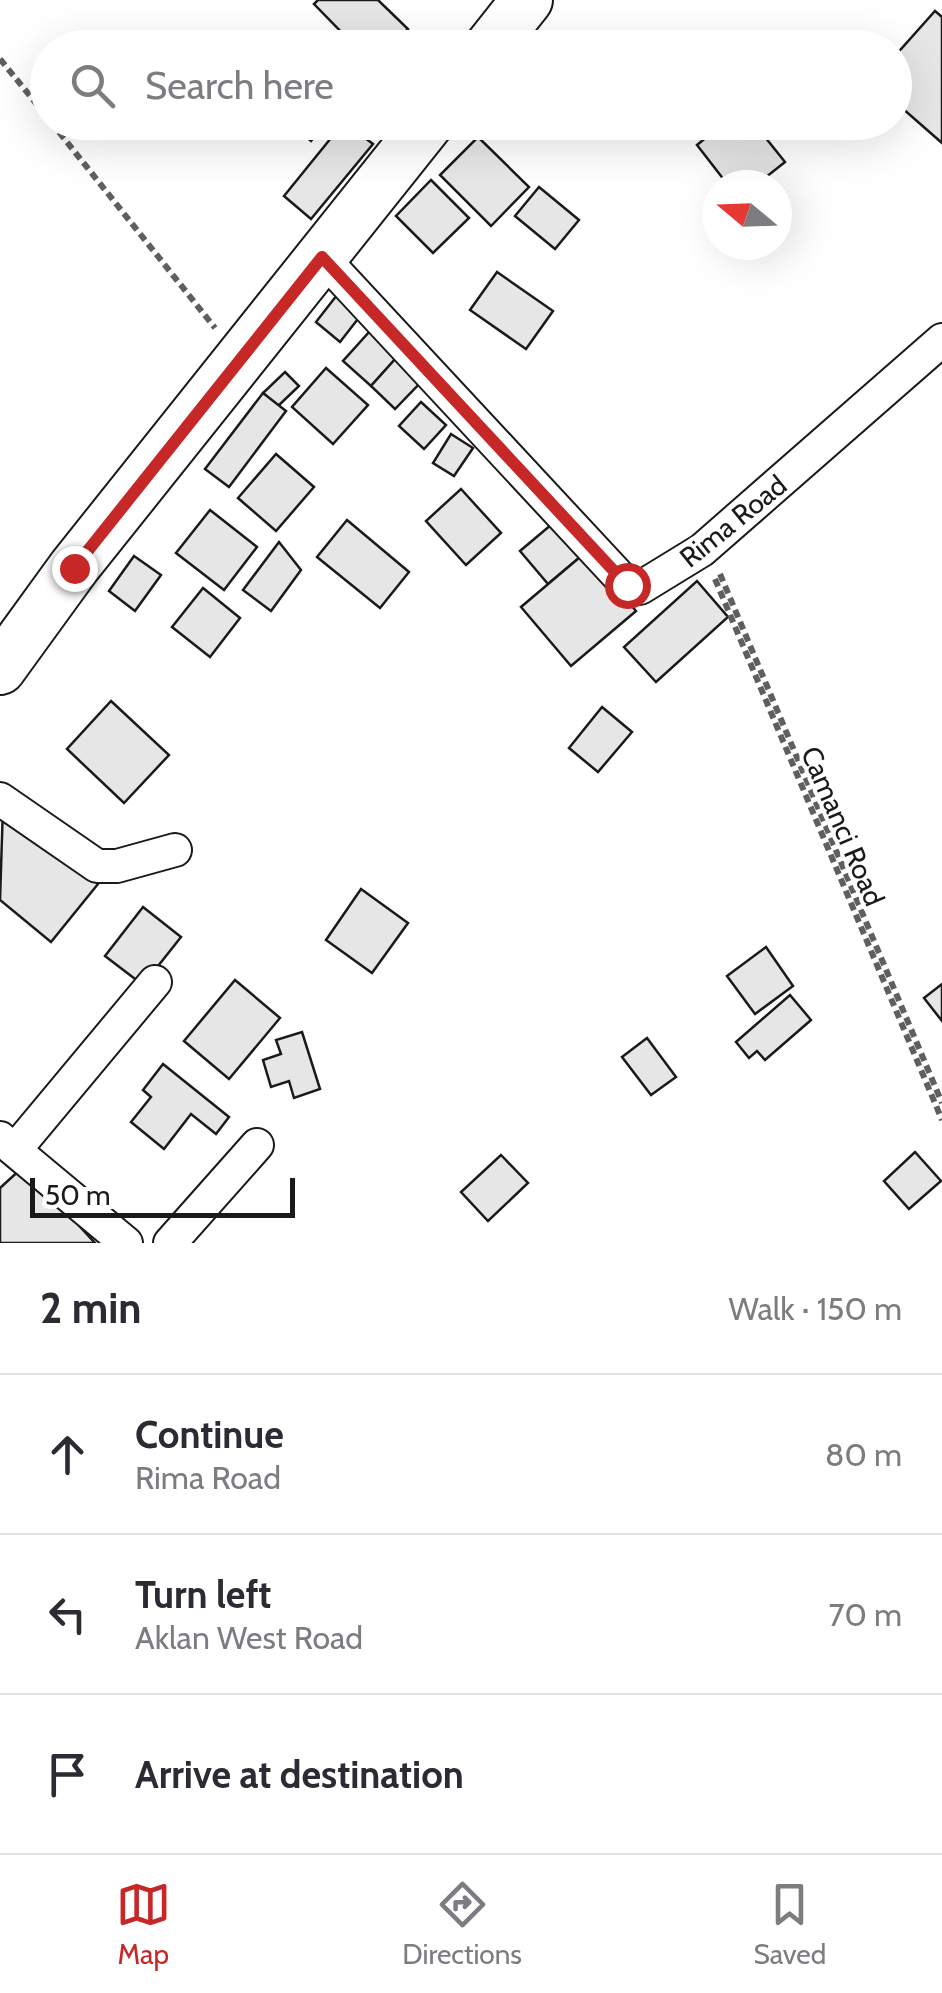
<!DOCTYPE html>
<meta charset="utf-8">
<style>
:root{--surface:#fff;--page:#f7f7f7;--text:#2b2b33;--muted:#7c7c81;--line:#e1e1e2;--accent:#c62828}
body{margin:0;font-family:Cabin,sans-serif;background:var(--page);color:var(--text)}
.compass{position:absolute;left:702px;top:170px;width:90px;height:90px;border-radius:50%;background:var(--surface);box-shadow:0 10px 40px #0002;rotate:289deg}
.scale{position:absolute;left:30px;bottom:25px;width:265px;box-sizing:border-box;padding-left:10px;border:5px solid #1a1a1a;border-top:0;font-size:28px;line-height:35px;white-space:nowrap;color:#1a1a1a;-webkit-text-stroke:8px #fff;paint-order:stroke}
.stop{position:absolute;width:30px;height:30px;margin:-22px;border:8px solid #c62828;border-radius:50%;background:#fff}
.stop.end{background:#c62828;border-color:#fff;box-shadow:0 2px 10px #0008}
.list{margin:0;padding:0;list-style:none}
h2{display:flex;justify-content:space-between;align-items:center;height:130px;margin:0;padding:0 40px;font-size:42px}
h2 small{font-size:32px;font-weight:400;color:var(--muted)}
.list li{display:grid;grid-template-columns:65px 1fr auto;gap:30px;align-items:center;box-sizing:border-box;height:160px;padding:0 40px;border-top:2px solid var(--line)}
.list b{display:block;font-size:38px;white-space:nowrap}
.list p{margin:0;font-size:32px;white-space:nowrap;color:var(--muted)}
.list em{font-size:32px;font-style:normal;color:var(--muted)}
.icon{flex:none;width:55px;height:55px;fill:none;stroke:currentColor;stroke-width:2;stroke-linecap:round;stroke-linejoin:round}
.map{position:relative;flex:none;width:942px;height:1243px;overflow:hidden}
.search{position:absolute;background:var(--surface);box-shadow:0 10px 40px #0002;left:30px;right:30px;top:30px;height:110px;display:flex;align-items:center;gap:25px;box-sizing:border-box;padding:0 35px;border-radius:55px;color:var(--muted);font-size:38px}
.sheet{height:610px;background:var(--surface)}
nav{display:flex;justify-content:space-around;align-items:center;box-sizing:border-box;height:140px;border-top:2px solid var(--line);background:var(--surface);font-size:28px;color:var(--muted)}
nav a{display:grid;justify-items:center;gap:5px}
nav .on{color:var(--accent)}
.map>svg:first-child{display:block}
.building{fill:#e6e6e6;stroke:#1a1a1a;stroke-width:2.5}
.lines{fill:none;stroke-linecap:round;stroke-linejoin:round}
.minor-casing{stroke:#1a1a1a;stroke-width:36}
.primary-casing{stroke:#1a1a1a;stroke-width:54}
.path{stroke:#5f5f5f;stroke-width:6;stroke-dasharray:8 5;stroke-linecap:butt}
.minor{stroke:#fff;stroke-width:32}
.primary{stroke:#fff;stroke-width:50}
.route{stroke:#c62828;stroke-width:12}
.labels{text-anchor:middle;stroke-width:8;stroke-linejoin:round;paint-order:stroke}
.street-label{font-size:28px;fill:#1a1a1a;stroke:#fff}
</style>
<div class="map">
<svg width="942" height="1243" viewBox="0 0 942 1243">
<rect width="100%" height="100%" fill="#fff"/>
<g class="building">
<path d="M 318,0 L 378,0 L 408,29 L 389,48 L 357,48 L 314,4 Z"/>
<path d="M 935,11 L 942,17 L 942,143 L 894,101 L 894,57 Z"/>
<path d="M 290,122 L 327,122 L 311,141 Z"/>
<path d="M 344,122 L 373,144 L 311,219 L 284,196 Z"/>
<path d="M 725,122 L 753,122 L 785,162 L 756,185 L 728,185 L 697,145 Z"/>
<path d="M 478,137 L 529,187 L 491,226 L 440,175 Z"/>
<path d="M 431,180 L 469,218 L 433,253 L 396,216 Z"/>
<path d="M 539,187 L 579,220 L 555,249 L 515,216 Z"/>
<path d="M 497,272 L 553,311 L 526,349 L 470,310 Z"/>
<path d="M 337,295 L 361,315 L 340,342 L 316,322 Z"/>
<path d="M 370,331 L 397,357 L 371,386 L 343,361 Z"/>
<path d="M 397,357 L 422,381 L 395,409 L 371,386 Z"/>
<path d="M 326,368 L 368,405 L 333,444 L 292,407 Z"/>
<path d="M 285,372 L 299,386 L 277,407 L 263,393 Z"/>
<path d="M 263,393 L 286,411 L 229,487 L 205,469 Z"/>
<path d="M 421,402 L 446,425 L 424,449 L 399,426 Z"/>
<path d="M 451,434 L 473,448 L 454,476 L 433,463 Z"/>
<path d="M 276,454 L 314,487 L 276,531 L 238,498 Z"/>
<path d="M 461,489 L 501,533 L 466,565 L 426,521 Z"/>
<path d="M 210,510 L 257,547 L 224,590 L 176,553 Z"/>
<path d="M 558,519 L 586,552 L 548,584 L 520,551 Z"/>
<path d="M 347,520 L 409,572 L 380,608 L 317,557 Z"/>
<path d="M 279,542 L 301,570 L 271,611 L 243,590 Z"/>
<path d="M 586,552 L 636,611 L 571,666 L 521,607 Z"/>
<path d="M 134,556 L 161,575 L 135,611 L 109,591 Z"/>
<path d="M 697,581 L 728,617 L 656,682 L 624,647 Z"/>
<path d="M 203,588 L 240,618 L 210,657 L 172,627 Z"/>
<path d="M 111,701 L 169,755 L 124,803 L 67,749 Z"/>
<path d="M 602,707 L 632,732 L 598,772 L 569,748 Z"/>
<path d="M 3,806 L 98,884 L 51,942 L 0,900 Z"/>
<path d="M 361,889 L 408,923 L 372,973 L 326,940 Z"/>
<path d="M 143,907 L 181,937 L 143,985 L 105,956 Z"/>
<path d="M 766,947 L 793,986 L 755,1014 L 727,976 Z"/>
<path d="M 235,980 L 280,1018 L 229,1079 L 184,1041 Z"/>
<path d="M 942,984 L 942,1021 L 924,998 Z"/>
<path d="M 790,995 L 811,1020 L 765,1060 L 757,1051 L 749,1058 L 736,1042 Z"/>
<path d="M 302,1032 L 320,1089 L 294,1098 L 289,1081 L 271,1087 L 263,1060 L 281,1054 L 276,1040 Z"/>
<path d="M 647,1038 L 676,1077 L 651,1095 L 622,1057 Z"/>
<path d="M 163,1064 L 229,1117 L 216,1134 L 191,1114 L 164,1149 L 131,1122 L 151,1097 L 143,1090 Z"/>
<path d="M 915,1152 L 941,1181 L 909,1209 L 884,1181 Z"/>
<path d="M 501,1155 L 528,1183 L 488,1221 L 461,1192 Z"/>
<path d="M 24,1166 L 95,1243 L 0,1243 L 0,1188 Z"/>
</g>
<g class="lines">
<defs>
<g id="minor">
<path d="M 322,257 L 627,585 L 640,588 L 702,550 L 942,340"/>
<path d="M 0,799 L 97,866 L 117,866 L 175,850"/>
<path d="M 0,1138 L 126,1243"/>
<path d="M 15,1150 L 155,982"/>
<path d="M 170,1243 L 257,1145"/>
</g>
<g id="primary">
<path d="M 489,48 L 527,0"/>
<path d="M 0,669 L 74,567 L 429,122"/>
</g>
</defs>
<use href="#minor" class="minor-casing"/>
<use href="#primary" class="primary-casing"/>
<g class="path">
<path d="M 0,59 L 48,118"/>
<path d="M 51,122 L 215,328"/>
<path d="M 720,574 L 942,1103"/>
<path d="M 715,579 L 942,1120"/>
</g>
<use href="#minor" class="minor"/>
<use href="#primary" class="primary"/>
</g>
<g class="lines">
<path class="route" d="M 74,568 L 322,257 L 627,585"/>
</g>
<g class="labels">
<g class="street-label">
<text transform="translate(733 521) rotate(-39)" y="10">Rima Road</text>
<text transform="translate(843 826) rotate(67)" y="10">Camanci Road</text>
</g>
</g>
</svg>
<svg class="compass" viewBox="-18 -18 36 36"><path d="M0-13l5 13h-10z" fill="#e53935"/><path d="M0 13l5-13h-10z" fill="#7c7c81"/></svg>
<div class="scale">50 m</div>
<div class="stop" style="left:627px;top:585px"></div>
<div class="stop end" style="left:74px;top:568px"></div>
<div class="search"><svg class="icon" aria-label="search" viewBox="0 0 24 24"><circle cx="10" cy="10" r="6"/><path d="M15 15l6 6"/></svg>Search here</div>
</div>
<section class="sheet">
<h2>2 min<small>Walk · 150 m</small></h2>
<ul class="list">
<li><svg class="icon" aria-label="ahead" viewBox="0 0 24 24"><path d="M12 20V5M6 11l6-6 6 6"/></svg><div><b>Continue</b><p>Rima Road</p></div><em>80 m</em></li>
<li><svg class="icon" aria-label="left" viewBox="0 0 24 24"><path d="M17 20v-9H6M10 6l-5 5 5 5"/></svg><div><b>Turn left</b><p>Aklan West Road</p></div><em>70 m</em></li>
<li><svg class="icon" aria-label="arrive" viewBox="0 0 24 24"><path d="M6 21V4h12l-3 4 3 4H6"/></svg><div><b>Arrive at destination</b></div></li>
</ul>
</section>
<nav>
<a class="on"><svg class="icon" aria-label="map" viewBox="0 0 24 24"><path d="M3 6l6-2 6 2 6-2v14l-6 2-6-2-6 2zM9 4v14M15 6v14"/></svg>Map</a>
<a><svg class="icon" aria-label="directions" viewBox="0 0 24 24"><path d="M12 3l9 9-9 9-9-9zM9 14v-3h6M13 9l2 2-2 2"/></svg>Directions</a>
<a><svg class="icon" aria-label="saved" viewBox="0 0 24 24"><path d="M7 4h10v16l-5-4-5 4z"/></svg>Saved</a>
</nav>
